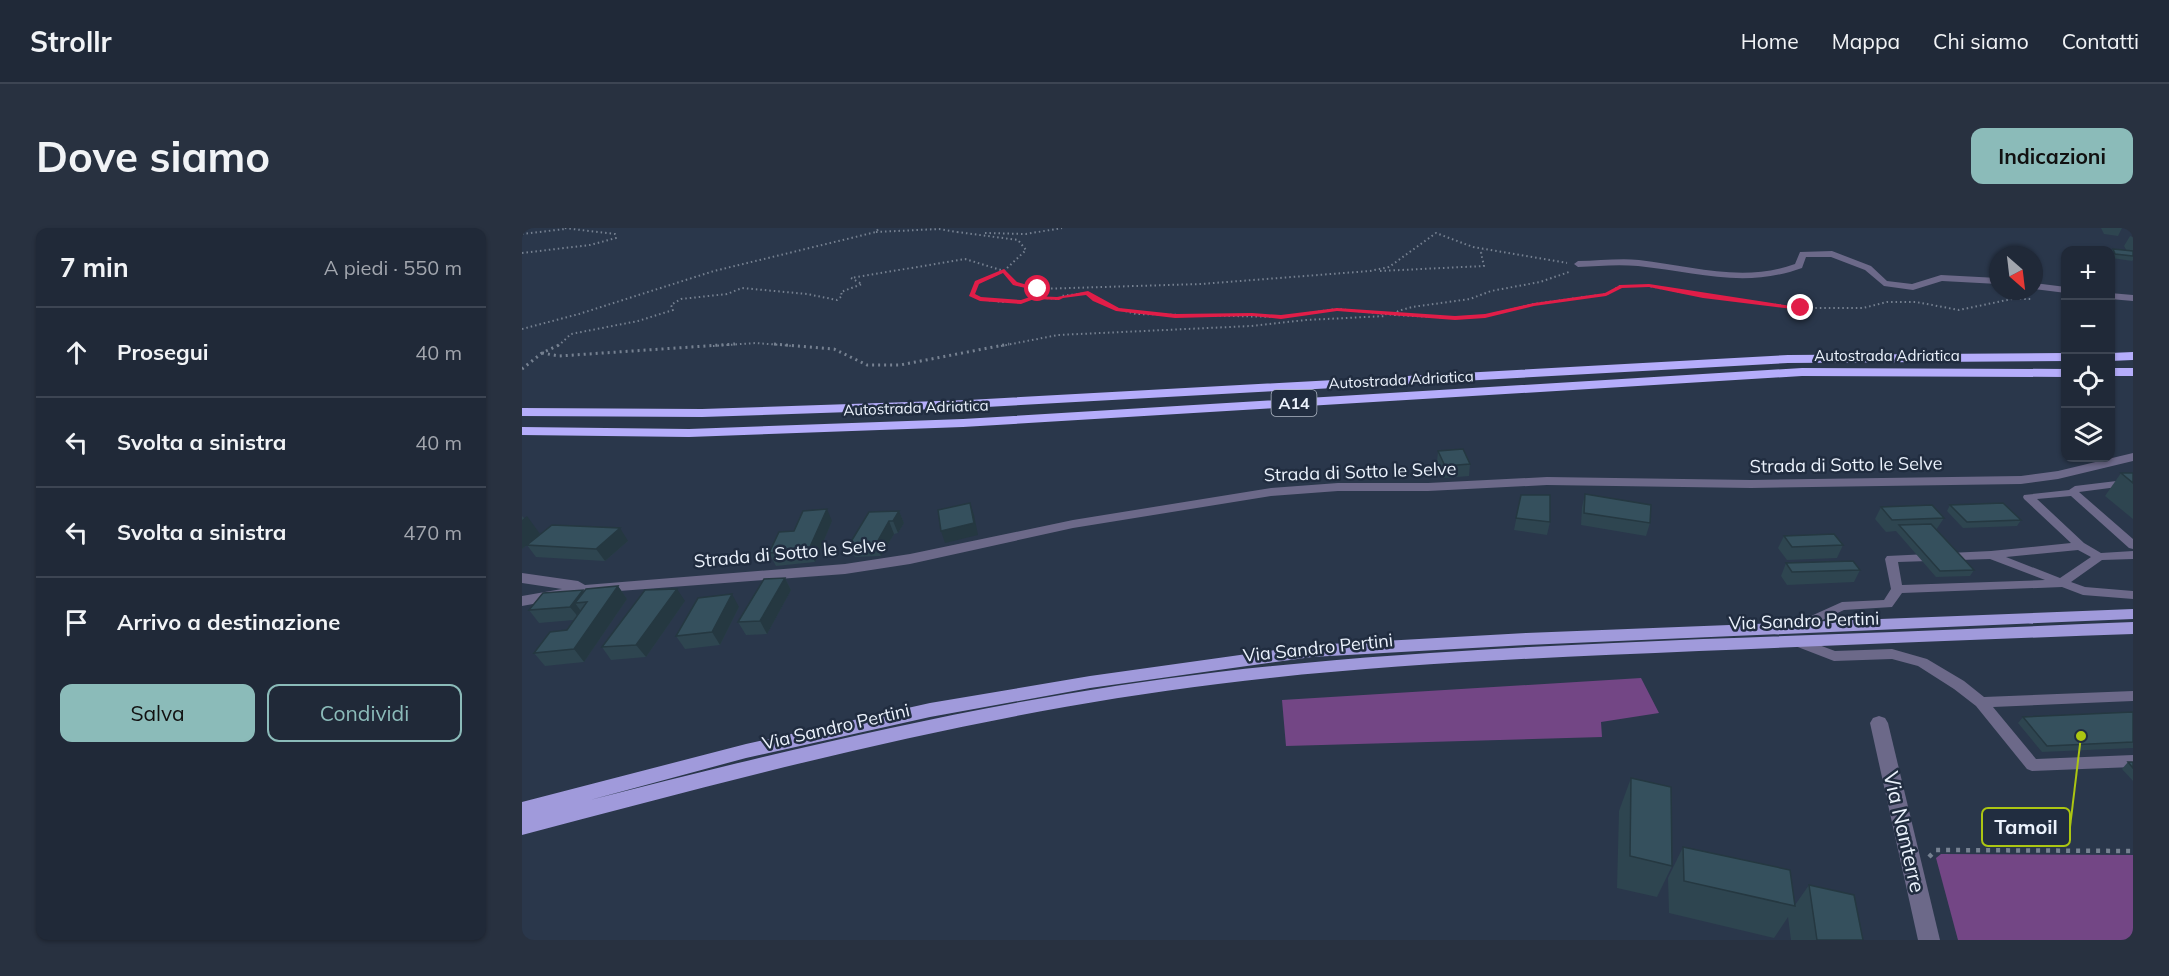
<!DOCTYPE html>
<html lang="it">
<meta charset="utf-8">
<style>
:root{--surface:#202938;--page:#283140;--text:#f1f3f6;--muted:#a2a6ae;--line:#3d4553;--accent:#8bbbb9}
body{margin:0;font-family:Mulish,sans-serif;background:var(--page);color:var(--text)}
.controls{position:absolute;right:18px;top:18px;display:grid;overflow:hidden;border-radius:12px;box-shadow:0 2px 4px #0004}
.controls button{width:54px;height:54px;display:grid;place-items:center;padding:0;border:0;border-bottom:2px solid var(--line);background:var(--surface);color:var(--text);font:30px sans-serif}
.compass{position:absolute;left:1467px;top:18px;width:54px;height:54px;border-radius:50%;background:var(--surface);box-shadow:0 2px 4px #0004;rotate:152deg}
.stop{position:absolute;width:18px;height:18px;margin:-14px;border:4px solid #e11d48;border-radius:50%;background:#fff}
.stop.end{background:#e11d48;border-color:#fff;box-shadow:0 2px 6px #0008}
.list{margin:0;padding:0;list-style:none}
h2{display:flex;justify-content:space-between;align-items:center;height:78px;margin:0;padding:0 24px;font-size:26px}
h2 small{font-size:20px;font-weight:400;color:var(--muted)}
.list li{display:grid;grid-template-columns:39px 1fr auto;gap:18px;align-items:center;box-sizing:border-box;height:90px;padding:0 24px;border-top:2px solid var(--line)}
.list b{display:block;font-size:22px;white-space:nowrap}
.list em{font-size:20px;font-style:normal;color:var(--muted)}
.actions{display:flex;gap:12px;padding:18px 24px}
.actions a{flex:1;padding:14px 0;border:2px solid var(--accent);border-radius:12px;text-align:center;font-size:21px;color:var(--accent)}
.actions .main{background:var(--accent);color:#111}
.icon{flex:none;width:33px;height:33px;fill:none;stroke:currentColor;stroke-width:2;stroke-linecap:round;stroke-linejoin:round}
.map{position:relative;flex:none;width:1611px;height:712px;overflow:hidden;border-radius:12px}
header{display:flex;align-items:center;gap:36px;box-sizing:border-box;height:84px;padding:0 30px;background:var(--surface);border-bottom:2px solid var(--line)}
header strong{font-size:28px}
nav{display:flex;gap:33px;margin-inline-start:auto;font-size:21px}
.intro{display:flex;align-items:center;justify-content:space-between;box-sizing:border-box;height:144px;padding:0 36px}
h1{margin:0;font-size:42px}
.button{padding:15px 27px;border-radius:12px;background:var(--accent);color:#111;font-size:21px;font-weight:700}
main{display:flex;gap:36px;padding:0 36px}
aside{flex:1;background:var(--surface);border-radius:12px;box-shadow:0 2px 4px #0004}
.map>svg:first-child{display:block}
.green{fill:#734685}
.lines{fill:none;stroke-linecap:round;stroke-linejoin:round}
.path-far2{stroke:#768191;stroke-width:2;stroke-dasharray:1.5 3;stroke-linecap:butt}
.path-far1{stroke:#768191;stroke-width:3;stroke-dasharray:2 4;stroke-linecap:butt}
.path{stroke:#768191;stroke-width:4.5;stroke-dasharray:4 6;stroke-linecap:butt}
.lane{fill:#6c6989;fill-rule:evenodd}
.street{fill:#6c6989;fill-rule:evenodd}
.primary{fill:#a09adb;fill-rule:evenodd}
.highway{fill:#b5adfb;fill-rule:evenodd}
.wall{fill:#2e4550}
.shaded-wall{fill:#253841}
.building{fill:#35505d;stroke:#253841;stroke-width:1.5}
.route{fill:#e11d48}
.labels{text-anchor:middle;stroke-width:5;stroke-linejoin:round;paint-order:stroke}
.far-street-label{font-size:15px;fill:#ebf2fc;stroke:#212d40}
.shield{fill:#212d40;stroke:#aeb7c4;stroke-width:1.5}
.shield-label{font-size:16px;font-weight:bold;fill:#ebf2fc}
.street-label{font-size:18px;fill:#ebf2fc;stroke:#212d40}
.near-street-label{font-size:21px;fill:#ebf2fc;stroke:#212d40}
.leader{fill:none;stroke:#acc612;stroke-width:2}
.callout-dot{fill:#acc612;stroke:#212d40;stroke-width:2}
.callout{fill:#212d40;stroke:#acc612;stroke-width:2}
.callout-label{font-size:20px;text-anchor:middle;font-weight:bold;fill:#ebf2fc}
</style>
<header>
<strong>Strollr</strong>
<nav><a>Home</a><a>Mappa</a><a>Chi siamo</a><a>Contatti</a></nav>
</header>
<div class="intro"><h1>Dove siamo</h1><a class="button">Indicazioni</a></div>
<main>
<aside>
<h2>7 min<small>A piedi · 550 m</small></h2>
<ul class="list">
<li><svg class="icon" aria-label="ahead" viewBox="0 0 24 24"><path d="M12 20V5M6 11l6-6 6 6"/></svg><div><b>Prosegui</b></div><em>40 m</em></li>
<li><svg class="icon" aria-label="left" viewBox="0 0 24 24"><path d="M17 20v-9H6M10 6l-5 5 5 5"/></svg><div><b>Svolta a sinistra</b></div><em>40 m</em></li>
<li><svg class="icon" aria-label="left" viewBox="0 0 24 24"><path d="M17 20v-9H6M10 6l-5 5 5 5"/></svg><div><b>Svolta a sinistra</b></div><em>470 m</em></li>
<li><svg class="icon" aria-label="arrive" viewBox="0 0 24 24"><path d="M6 21V4h12l-3 4 3 4H6"/></svg><div><b>Arrivo a destinazione</b></div></li>
</ul>
<div class="actions"><a class="main">Salva</a><a>Condividi</a></div>
</aside>
<div class="map">
<svg width="1611" height="712" viewBox="0 0 1611 712">
<rect width="100%" height="100%" fill="#2a374b"/>
<g class="green">
<path d="M 1119,450 L 1137,485 L 1079,494 L 1080,509 L 764,518 L 760,472 Z"/>
<path d="M 1419,626 L 1611,627 L 1611,712 L 1436,712 L 1414,630 Z"/>
</g>
<g class="lines">
<g class="path-far2">
<path d="M 354,4 L 417,1 L 435,4"/>
<path d="M 435,4 L 496,12 L 504,22 L 482,43 L 455,55 L 449,67 L 458,71 L 480,74 L 499,74 L 511,69 L 537,71 L 539,68 L 566,65 L 589,79 L 614,86 L 759,89 L 815,81 L 873,87 L 876,83 L 890,79 L 948,71 L 969,63 L 1018,54 L 1047,44"/>
<path d="M 463,5 L 504,6 L 540,0"/>
<path d="M 0,6 L 43,1"/>
<path d="M 0,25 L 68,17 L 94,10 L 93,6 L 42,0"/>
<path d="M 858,43 L 962,38 L 959,25 L 962,22"/>
<path d="M 872,87 L 933,90 L 963,88 L 1012,76 L 1085,66 L 1098,58 L 1127,58 L 1181,68 L 1279,80 L 1341,80 L 1365,74 L 1394,74 L 1437,82 L 1490,71 L 1510,71"/>
<path d="M 0,101 L 57,86 L 192,43 L 354,4 L 357,0"/>
<path d="M 36,118 L 49,106 L 116,93 L 151,82 L 149,77 L 159,71 L 205,66 L 220,60 L 285,66 L 315,72 L 320,68 L 319,64 L 340,56 L 329,50 L 443,31 L 482,43 L 493,56 L 516,61 L 679,56 L 848,43 L 867,39 L 914,5 L 951,19 L 1045,35"/>
<path d="M 191,118 L 234,115 L 271,118"/>
<path d="M 479,118 L 536,107 L 729,98 L 784,92 L 864,88"/>
</g>
<g class="path-far1">
<path d="M 252,116 L 312,121 L 345,137 L 378,137 L 487,116"/>
<path d="M 20,125 L 37,128 L 213,116"/>
<path d="M 0,141 L 20,125 L 39,116"/>
</g>
<path class="path" d="M 1407,629 L 1414,622 L 1611,623"/>
<g class="lane">
<path d="M 1611,251 L 1611,257 L 1557,264 L 1611,311 L 1611,321 L 1607,320 L 1549,268 L 1515,271 L 1562,315 L 1579,325 L 1611,323 L 1611,331 L 1580,332 L 1549,354 L 1563,359 L 1611,363 L 1611,371 L 1561,367 L 1540,359 L 1380,365 L 1370,379 L 1322,382 L 1277,403 L 1273,404 L 1267,400 L 1269,397 L 1320,374 L 1362,372 L 1369,361 L 1363,331 L 1365,328 L 1469,323 L 1549,315 L 1502,271 L 1501,269 L 1502,267 L 1547,262 L 1553,258 ZM 1556,322 L 1569,329 L 1538,350 L 1484,329 ZM 1468,331 L 1523,352 L 1380,357 L 1376,334 Z"/>
<path d="M 1273,408 L 1313,423 L 1370,421 L 1405,431 L 1442,453 L 1462,469 L 1611,463 L 1611,473 L 1471,479 L 1514,531 L 1611,527 L 1611,539 L 1510,543 L 1505,541 L 1454,478 L 1432,461 L 1396,438 L 1370,431 L 1312,433 L 1268,416 L 1267,413 L 1268,410 Z"/>
</g>
<g class="street">
<path d="M 1310,23 L 1349,38 L 1365,53 L 1390,56 L 1419,47 L 1476,50 L 1476,56 L 1420,53 L 1391,62 L 1362,58 L 1343,42 L 1309,29 L 1284,29 L 1280,40 C 1222,61 1175,44 1116,38 C 1096,36 1076,38 1056,39 L 1052,36 L 1056,33 C 1076,33 1097,30 1117,32 C 1170,38 1221,55 1273,36 L 1278,24 Z"/>
<path d="M 1512,55 L 1544,59 L 1544,65 L 1512,61 Z"/>
<path d="M 1588,65 L 1611,67 L 1611,73 L 1588,71 Z"/>
<path d="M 1611,225 L 1611,233 L 1536,251 L 1499,256 L 1229,260 L 1025,257 L 906,263 L 816,263 L 749,268 L 551,300 L 388,336 L 323,346 L 71,365 L 0,378 L 0,368 L 40,361 L 0,355 L 0,345 L 56,353 L 63,357 L 323,336 L 388,326 L 551,292 L 749,260 L 816,255 L 906,255 L 1025,249 L 1229,252 L 1499,248 L 1536,243 Z"/>
<path d="M 1357,488 L 1363,490 L 1366,495 L 1418,712 L 1396,712 L 1348,495 L 1351,490 Z"/>
</g>
<path class="primary" d="M 1611,381 L 1611,391 L 1004,417 L 790,429 L 568,460 L 408,489 L 224,530 L 68,572 C 275,519 483,469 696,444 C 857,425 1019,418 1181,411 C 1324,406 1468,400 1611,394 L 1611,406 C 1466,411 1322,417 1177,423 C 1016,430 856,436 696,456 C 459,485 230,546 0,607 L 0,574 L 224,516 L 408,475 L 568,448 L 790,417 L 1004,405 Z"/>
<g class="highway">
<path d="M 1611,124 L 1611,132 L 1588,133 L 1588,125 Z"/>
<path d="M 1544,125 L 1544,133 L 1266,135 L 446,180 L 180,189 L 0,188 L 0,180 L 180,181 L 446,172 L 1266,127 Z"/>
<path d="M 1280,140 L 1544,141 L 1544,149 L 1280,148 L 441,199 L 167,209 L 0,207 L 0,199 L 167,201 L 441,191 Z"/>
<rect x="1588" y="140" width="23" height="8"/>
</g>
</g>
<g class="wall">
<path d="M 1579,0 L 1600,0 L 1596,8 L 1582,6 Z"/>
<path d="M 1608,8 L 1611,9 L 1611,32 L 1610,33 L 1590,30 L 1588,25 L 1591,21 L 1605,23 L 1602,18 Z"/>
<path d="M 916,223 L 948,236 L 947,248 L 922,250 L 915,234 Z"/>
<path d="M 1599,245 L 1611,245 L 1611,291 L 1583,268 Z"/>
<path d="M 1063,266 L 1128,295 L 1124,308 L 1059,297 L 1060,279 Z"/>
<path d="M 999,267 L 1028,294 L 1025,307 L 992,302 Z"/>
<path d="M 1428,277 L 1499,292 L 1495,298 L 1441,300 L 1425,283 Z"/>
<path d="M 1359,279 L 1422,290 L 1414,302 L 1452,342 L 1448,348 L 1414,349 L 1374,303 L 1364,304 L 1353,291 Z"/>
<path d="M 377,283 L 382,295 L 376,305 L 372,306 L 359,328 L 333,329 L 327,317 Z"/>
<path d="M 0,288 L 18,306 L 106,313 L 83,333 L 14,329 L 5,317 L 0,321 Z"/>
<path d="M 310,293 L 293,334 L 254,338 L 247,325 Z"/>
<path d="M 1262,308 L 1321,317 L 1315,330 L 1265,332 L 1256,320 Z"/>
<path d="M 1264,335 L 1338,342 L 1332,354 L 1265,357 L 1259,348 Z"/>
<path d="M 263,350 L 269,362 L 245,406 L 224,407 L 216,394 Z"/>
<path d="M 96,358 L 105,371 L 62,434 L 23,438 L 12,425 L 45,402 L 52,392 L 17,395 L 7,382 L 61,362 L 62,363 Z"/>
<path d="M 163,373 L 124,429 L 89,432 L 80,419 Z"/>
<path d="M 217,379 L 198,417 L 163,421 L 154,408 Z"/>
<path d="M 1611,484 L 1611,520 L 1520,524 L 1496,495 L 1501,489 Z"/>
<path d="M 1606,534 L 1611,534 L 1611,553 L 1600,541 Z"/>
<path d="M 1109,550 L 1150,638 L 1135,669 L 1095,660 L 1097,583 Z"/>
<path d="M 1161,619 L 1273,677 L 1287,657 L 1341,712 L 1269,712 L 1266,689 L 1252,710 L 1147,685 L 1146,650 Z"/>
</g>
<g class="shaded-wall">
<path d="M 448,275 L 452,287 L 456,307 L 423,315 L 419,303 Z"/>
<path d="M 305,281 L 310,293 L 293,334 L 287,321 Z"/>
<path d="M 377,283 L 382,295 L 376,305 L 371,293 Z"/>
<path d="M 5,288 L 18,306 L 0,321 L 0,292 Z"/>
<path d="M 367,293 L 372,306 L 359,328 L 354,316 Z"/>
<path d="M 98,300 L 106,313 L 83,333 L 74,321 Z"/>
<path d="M 263,350 L 269,362 L 245,406 L 238,393 Z"/>
<path d="M 96,358 L 105,371 L 62,434 L 52,421 Z"/>
<path d="M 155,361 L 163,373 L 124,429 L 114,417 Z"/>
<path d="M 61,362 L 70,375 L 53,375 L 61,386 L 58,391 L 48,379 Z"/>
<path d="M 210,366 L 217,379 L 198,417 L 190,404 Z"/>
</g>
<g class="building">
<path d="M 1591,21 L 1611,23 L 1611,28 L 1593,26 Z"/>
<path d="M 941,221 L 948,236 L 923,238 L 916,223 Z"/>
<path d="M 1599,245 L 1611,245 L 1611,255 Z"/>
<path d="M 1063,266 L 1129,277 L 1128,295 L 1062,285 Z"/>
<path d="M 999,267 L 1028,267 L 1028,294 L 994,290 Z"/>
<path d="M 448,275 L 452,295 L 419,303 L 416,282 Z"/>
<path d="M 1481,275 L 1499,292 L 1445,294 L 1428,277 Z"/>
<path d="M 1410,277 L 1422,290 L 1370,292 L 1359,279 Z"/>
<path d="M 305,281 L 287,321 L 247,325 L 257,304 L 272,303 L 281,283 Z"/>
<path d="M 377,283 L 371,293 L 367,293 L 354,316 L 327,317 L 347,284 Z"/>
<path d="M 1409,296 L 1452,342 L 1418,343 L 1377,297 Z"/>
<path d="M 30,297 L 98,300 L 74,321 L 5,317 Z"/>
<path d="M 1312,306 L 1321,317 L 1270,319 L 1262,308 Z"/>
<path d="M 1331,333 L 1338,342 L 1270,344 L 1264,335 Z"/>
<path d="M 263,350 L 238,393 L 216,394 L 242,351 Z"/>
<path d="M 96,358 L 52,421 L 12,425 L 28,404 L 45,402 L 65,374 L 53,375 L 64,361 Z"/>
<path d="M 155,361 L 114,417 L 80,419 L 123,362 Z"/>
<path d="M 61,362 L 48,379 L 7,382 L 21,365 Z"/>
<path d="M 210,366 L 190,404 L 154,408 L 176,370 Z"/>
<path d="M 1611,484 L 1611,514 L 1525,518 L 1501,489 Z"/>
<path d="M 1606,534 L 1611,534 L 1611,540 Z"/>
<path d="M 1109,550 L 1149,559 L 1150,638 L 1108,628 Z"/>
<path d="M 1161,619 L 1268,642 L 1273,678 L 1162,653 Z"/>
<path d="M 1287,657 L 1332,667 L 1341,712 L 1295,712 Z"/>
</g>
<path class="route" d="M 482,41 L 495,54 L 519,61 L 516,63 L 491,57 L 481,45 L 457,56 L 453,66 L 459,69 L 499,72 L 511,68 L 535,69 L 566,63 L 597,80 L 653,86 L 730,85 L 759,87 L 815,80 L 933,88 L 963,86 L 1012,75 L 1083,65 L 1098,57 L 1127,56 L 1282,80 L 1279,82 L 1181,70 L 1127,59 L 1100,60 L 1084,68 L 1012,78 L 963,90 L 933,92 L 815,83 L 759,91 L 730,88 L 653,90 L 594,83 L 571,73 L 564,67 L 541,70 L 537,72 L 512,71 L 499,76 L 458,73 L 447,68 L 453,53 Z"/>
<g class="labels">
<g class="far-street-label">
<text x="1365" y="133">Autostrada Adriatica</text>
<text transform="translate(879 152) rotate(-3)" y="5">Autostrada Adriatica</text>
<text transform="translate(394 180) rotate(-2)" y="5">Autostrada Adriatica</text>
</g>
<rect class="shield" x="749.5" y="162" width="45" height="26" rx="4.5"/>
<g class="shield-label">
<text x="772" y="181">A14</text>
</g>
<g class="street-label">
<text transform="translate(1324 237) rotate(-1)" y="6">Strada di Sotto le Selve</text>
<text transform="translate(838 244) rotate(-2)" y="6">Strada di Sotto le Selve</text>
<text transform="translate(268 325) rotate(-5)" y="6">Strada di Sotto le Selve</text>
<text transform="translate(1282 393) rotate(-2)" y="6">Via Sandro Pertini</text>
<text transform="translate(796 420) rotate(-6)" y="6">Via Sandro Pertini</text>
<text transform="translate(314 499) rotate(-13)" y="6">Via Sandro Pertini</text>
</g>
<g class="near-street-label">
<text transform="translate(1382 604) rotate(77)" y="7">Via Nanterre</text>
</g>
</g>
<path class="leader" d="M1559 508L1548 599"/>
<circle class="callout-dot" cx="1559" cy="508" r="6"/>
<rect class="callout" x="1460" y="580" width="88" height="38" rx="6"/>
<g class="callout-label">
<text x="1504" y="606">Tamoil</text>
</g>
</svg>
<div class="controls">
<button>+</button>
<button>−</button>
<button><svg class="icon" aria-label="locate" viewBox="0 0 24 24"><circle cx="12" cy="12" r="6"/><path d="M12 2v4M12 18v4M2 12h4M18 12h4"/></svg></button>
<button><svg class="icon" aria-label="layers" viewBox="0 0 24 24"><path d="M12 4l9 5-9 5-9-5zM3 14l9 5 9-5"/></svg></button>
</div>
<svg class="compass" viewBox="-18 -18 36 36"><path d="M0-13l5 13h-10z" fill="#e53935"/><path d="M0 13l5-13h-10z" fill="#a2a6ae"/></svg>
<div class="stop" style="left:516px;top:61px"></div>
<div class="stop end" style="left:1279px;top:80px"></div>
</div>
</main>
